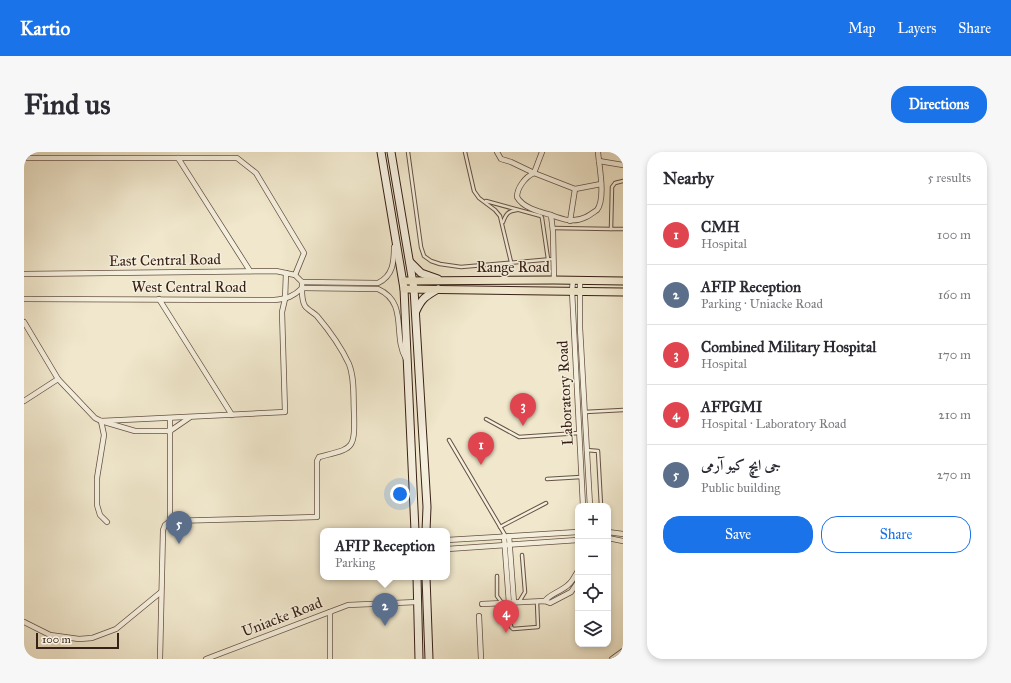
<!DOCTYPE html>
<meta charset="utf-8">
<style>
:root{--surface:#fff;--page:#f7f7f7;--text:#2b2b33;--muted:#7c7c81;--line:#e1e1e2;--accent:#1a73e8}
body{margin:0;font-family:"IM FELL Great Primer",Amiri,serif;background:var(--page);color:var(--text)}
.controls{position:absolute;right:12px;bottom:12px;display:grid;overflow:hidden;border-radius:8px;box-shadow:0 2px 6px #0003}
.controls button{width:36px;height:36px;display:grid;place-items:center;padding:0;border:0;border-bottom:1px solid var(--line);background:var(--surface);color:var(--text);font:20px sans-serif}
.scale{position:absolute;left:12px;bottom:10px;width:83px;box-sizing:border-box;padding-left:4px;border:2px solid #372015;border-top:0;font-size:11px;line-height:14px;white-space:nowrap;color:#372015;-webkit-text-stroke:3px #f5efde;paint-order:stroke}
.you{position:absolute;left:376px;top:342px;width:14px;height:14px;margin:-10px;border:3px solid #fff;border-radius:50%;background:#1a73e8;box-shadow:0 0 0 6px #1a73e833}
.badge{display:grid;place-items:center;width:26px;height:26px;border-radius:50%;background:var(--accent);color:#fff;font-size:13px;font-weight:700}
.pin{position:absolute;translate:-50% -33px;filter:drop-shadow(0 1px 2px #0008)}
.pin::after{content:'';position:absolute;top:21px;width:14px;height:12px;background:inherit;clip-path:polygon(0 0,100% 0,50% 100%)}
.popup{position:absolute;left:296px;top:376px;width:130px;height:52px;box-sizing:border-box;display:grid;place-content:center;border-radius:8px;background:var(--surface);filter:drop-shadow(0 1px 3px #0005);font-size:13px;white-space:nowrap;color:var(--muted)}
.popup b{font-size:15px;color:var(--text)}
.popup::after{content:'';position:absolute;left:50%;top:100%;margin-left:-8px;border:8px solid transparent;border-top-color:var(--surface)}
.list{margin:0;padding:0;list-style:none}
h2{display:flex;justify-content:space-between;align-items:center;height:52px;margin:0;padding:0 16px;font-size:17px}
h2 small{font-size:13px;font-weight:400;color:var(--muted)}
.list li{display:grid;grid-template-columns:26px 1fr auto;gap:12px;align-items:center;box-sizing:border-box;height:60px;padding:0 16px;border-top:1px solid var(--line)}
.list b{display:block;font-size:15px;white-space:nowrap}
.list p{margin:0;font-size:13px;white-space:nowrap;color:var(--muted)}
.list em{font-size:13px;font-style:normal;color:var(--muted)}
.actions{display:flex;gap:8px;padding:12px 16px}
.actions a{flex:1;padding:9px 0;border:1px solid var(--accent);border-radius:16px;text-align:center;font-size:14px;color:var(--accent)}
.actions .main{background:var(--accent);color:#fff}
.icon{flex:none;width:22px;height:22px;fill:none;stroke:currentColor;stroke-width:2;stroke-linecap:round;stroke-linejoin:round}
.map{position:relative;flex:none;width:599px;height:507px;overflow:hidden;border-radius:16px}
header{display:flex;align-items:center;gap:24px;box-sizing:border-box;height:56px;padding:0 20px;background:var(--accent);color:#fff}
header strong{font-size:19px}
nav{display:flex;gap:22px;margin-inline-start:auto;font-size:14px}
.intro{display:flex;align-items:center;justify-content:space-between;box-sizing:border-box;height:96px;padding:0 24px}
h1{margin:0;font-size:28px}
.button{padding:10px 18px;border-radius:16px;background:var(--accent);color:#fff;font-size:14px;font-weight:700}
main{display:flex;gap:24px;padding:0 24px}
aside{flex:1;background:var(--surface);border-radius:16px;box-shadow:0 2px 6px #0003}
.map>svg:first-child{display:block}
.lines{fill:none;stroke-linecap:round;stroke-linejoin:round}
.service-casing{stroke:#655243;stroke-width:4.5}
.minor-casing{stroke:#655243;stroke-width:6}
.secondary-casing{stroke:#372015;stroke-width:9}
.primary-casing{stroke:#372015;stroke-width:9}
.service{stroke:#f5efde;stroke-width:2.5}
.minor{stroke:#f5efde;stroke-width:4.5}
.secondary{stroke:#f5efde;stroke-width:7}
.primary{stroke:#f0e7cc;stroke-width:7}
.labels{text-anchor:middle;stroke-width:3;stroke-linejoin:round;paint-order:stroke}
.street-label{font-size:15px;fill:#372015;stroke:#f5efde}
</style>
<header>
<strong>Kartio</strong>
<nav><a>Map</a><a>Layers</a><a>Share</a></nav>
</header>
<div class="intro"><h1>Find us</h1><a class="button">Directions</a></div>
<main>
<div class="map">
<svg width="599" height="507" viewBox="0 0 599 507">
<rect width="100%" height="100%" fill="#f0e7cc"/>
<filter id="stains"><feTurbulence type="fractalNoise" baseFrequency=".005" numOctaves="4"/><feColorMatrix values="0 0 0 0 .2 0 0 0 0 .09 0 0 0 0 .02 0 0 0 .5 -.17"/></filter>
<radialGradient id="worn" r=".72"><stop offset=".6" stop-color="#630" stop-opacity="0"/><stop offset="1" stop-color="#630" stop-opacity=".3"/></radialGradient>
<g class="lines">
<defs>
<g id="service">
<path d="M 384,0 L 397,95 L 400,104 L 407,109 L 416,112 L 437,115 L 529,107"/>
<path d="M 441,0 L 450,39 L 455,46 L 471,58 L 476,64 L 487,110"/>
<path d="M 462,49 L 517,64 L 518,66 L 524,107"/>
<path d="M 479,70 C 482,62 484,59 493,58"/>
<path d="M 529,76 L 587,77 L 588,35 L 591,31 L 599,29"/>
<path d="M 587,77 L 599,77"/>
<path d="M 561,260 L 599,258"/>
<path d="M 462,267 L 495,285 L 555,281"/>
<path d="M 425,288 L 481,383"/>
<path d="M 562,298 L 574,299 L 577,354"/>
<path d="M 523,327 L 557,325"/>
<path d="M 476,375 L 522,351"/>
<path d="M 473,424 L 473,444 L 478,451"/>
<path d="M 495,450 L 501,440 L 498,403"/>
<path d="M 485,451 L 487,475 L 489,477 L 514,475 L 513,450"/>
</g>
<g id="minor">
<path d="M 473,0 L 477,7 L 487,10 L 510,21 L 551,37 L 577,32"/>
<path d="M 518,0 L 510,21 C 501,25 493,36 493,45 C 499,56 516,60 527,63 L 529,80 L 530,128"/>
<path d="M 0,6 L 213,6 L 232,21 L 280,101 L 271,123"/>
<path d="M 154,6 L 226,119"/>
<path d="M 575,9 L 599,13"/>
<path d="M 527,63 C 540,68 550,71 562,65 C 566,63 570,60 573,58 C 582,46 575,14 574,0"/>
<path d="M 546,69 L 551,37"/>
<path d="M 0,122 L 252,119 L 271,123 L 278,130"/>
<path d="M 549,128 L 548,139 L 559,354"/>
<path d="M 556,128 L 556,176 L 566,354"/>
<path d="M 278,130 L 354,131 C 369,124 370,110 370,95"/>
<path d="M 278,136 L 354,137 C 385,151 368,183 382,207"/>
<path d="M 0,147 L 250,148 C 263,147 270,144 278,136"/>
<path d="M 135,147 L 208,263"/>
<path d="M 0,170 L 34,227 L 71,266 L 77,269 L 111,279 L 146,279 L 165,266"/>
<path d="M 0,249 L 34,227"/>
<path d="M 146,267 L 146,369"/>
<path d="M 77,269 L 261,260 L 258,160 L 261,147 L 262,121"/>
<path d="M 77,269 L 80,283 L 73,326 L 73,353 L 76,363 L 83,370"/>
<path d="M 584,380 L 599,382"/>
<path d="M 480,384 L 485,451"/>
<path d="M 485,384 L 490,451"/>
<path d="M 584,386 L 599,389"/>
<path d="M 423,388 L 554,380"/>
<path d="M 423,397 L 554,388"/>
<path d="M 521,449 C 525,442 539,439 545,432 C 549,429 551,423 554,419"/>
<path d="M 458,452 L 521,449 L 526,451 L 547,440 L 554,430"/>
<path d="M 455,464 L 457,507"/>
<path d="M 0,470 L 26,483 L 55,487 L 68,486 L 92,477 L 137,440"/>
<path d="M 136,507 L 139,378 L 141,373 L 146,369 L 293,365 L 293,309 L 295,305 C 329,296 331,299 330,261 C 329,245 331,227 325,212 C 318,197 304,177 293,164 C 290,161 284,158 281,154 C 277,148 278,138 278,130"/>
<path d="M 182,507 L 324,453 L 393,450"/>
<path d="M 306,507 L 306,460"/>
<path d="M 588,507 L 599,499"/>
</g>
<g id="secondary">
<path d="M 357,0 L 380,137 L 391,379"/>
<path d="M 367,0 L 390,137 L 403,355 L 402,379"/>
<path d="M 386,110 L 397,121 L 414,127"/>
<path d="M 392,159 C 398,146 402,144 414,137"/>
<path d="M 393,425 L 395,507"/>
<path d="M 402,425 L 405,507"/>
</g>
<g id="primary">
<path d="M 380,129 L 530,128 L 599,129"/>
<path d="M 380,137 L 599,140"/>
</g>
</defs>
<use href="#service" class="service-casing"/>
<use href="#minor" class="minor-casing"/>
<use href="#secondary" class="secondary-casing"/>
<use href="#primary" class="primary-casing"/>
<use href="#service" class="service"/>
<use href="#minor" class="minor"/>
<use href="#secondary" class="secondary"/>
<use href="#primary" class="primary"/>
</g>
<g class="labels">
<g class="street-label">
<text transform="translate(141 108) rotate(-1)" y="5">East Central Road</text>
<text x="489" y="120">Range Road</text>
<text x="165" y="140">West Central Road</text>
<text transform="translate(541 241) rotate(-93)" y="5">Laboratory Road</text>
<text transform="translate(258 465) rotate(-21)" y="5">Uniacke Road</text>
</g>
</g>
<rect width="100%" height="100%" filter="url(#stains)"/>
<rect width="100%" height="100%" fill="url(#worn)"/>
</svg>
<div class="controls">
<button>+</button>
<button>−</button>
<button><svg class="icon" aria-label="locate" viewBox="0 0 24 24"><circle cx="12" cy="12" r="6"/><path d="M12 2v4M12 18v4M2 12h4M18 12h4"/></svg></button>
<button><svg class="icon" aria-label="layers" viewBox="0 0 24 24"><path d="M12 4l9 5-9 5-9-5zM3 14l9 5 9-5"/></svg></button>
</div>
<div class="scale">100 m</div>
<div class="you"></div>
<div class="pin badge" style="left:457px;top:313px;background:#e0444e">1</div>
<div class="pin badge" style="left:361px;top:474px;background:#5c6f8a">2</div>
<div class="popup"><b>AFIP Reception</b>Parking</div>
<div class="pin badge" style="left:499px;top:274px;background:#e0444e">3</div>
<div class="pin badge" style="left:482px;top:481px;background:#e0444e">4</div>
<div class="pin badge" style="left:155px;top:392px;background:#5c6f8a">5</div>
</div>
<aside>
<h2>Nearby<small>5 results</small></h2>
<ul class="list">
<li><span class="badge" style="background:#e0444e">1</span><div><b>CMH</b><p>Hospital</p></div><em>100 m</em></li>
<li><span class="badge" style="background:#5c6f8a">2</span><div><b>AFIP Reception</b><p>Parking · Uniacke Road</p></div><em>160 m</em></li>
<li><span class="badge" style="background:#e0444e">3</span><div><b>Combined Military Hospital</b><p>Hospital</p></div><em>170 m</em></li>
<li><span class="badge" style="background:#e0444e">4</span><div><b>AFPGMI</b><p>Hospital · Laboratory Road</p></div><em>210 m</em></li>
<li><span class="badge" style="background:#5c6f8a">5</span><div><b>جی ایچ کیو آرمی</b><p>Public building</p></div><em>270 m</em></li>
</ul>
<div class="actions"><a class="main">Save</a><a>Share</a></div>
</aside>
</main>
